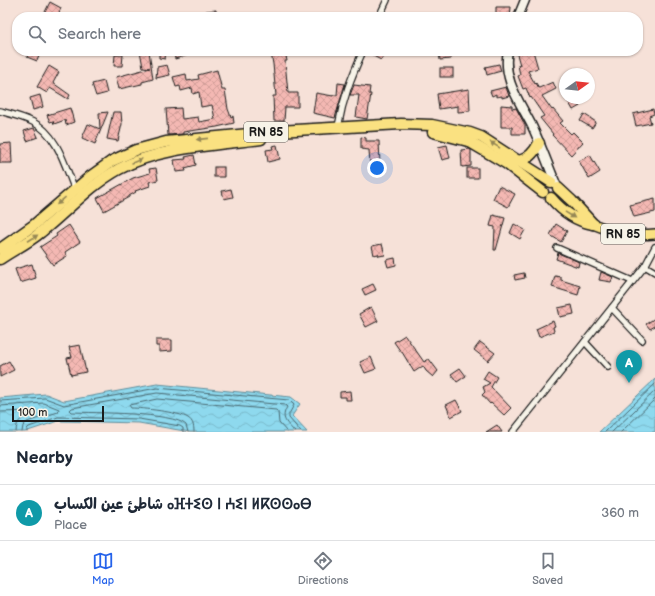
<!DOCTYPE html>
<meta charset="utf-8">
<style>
:root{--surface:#fff;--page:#f6f6f7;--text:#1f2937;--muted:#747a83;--line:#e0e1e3;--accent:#2563eb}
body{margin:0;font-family:"Balsamiq Sans","Playpen Sans Arabic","Noto Sans Tifinagh",sans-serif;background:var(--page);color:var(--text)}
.compass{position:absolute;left:559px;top:68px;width:36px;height:36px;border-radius:50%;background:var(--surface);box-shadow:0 1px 3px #0004;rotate:75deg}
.scale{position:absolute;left:12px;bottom:10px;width:92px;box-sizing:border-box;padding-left:4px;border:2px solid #1c1c1c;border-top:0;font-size:11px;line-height:14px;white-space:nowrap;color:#1c1c1c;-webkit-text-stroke:3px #f7f3e8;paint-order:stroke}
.you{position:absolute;left:377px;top:168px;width:14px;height:14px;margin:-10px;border:3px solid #fff;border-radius:50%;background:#1a73e8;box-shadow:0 0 0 6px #1a73e833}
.badge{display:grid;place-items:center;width:26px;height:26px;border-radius:50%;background:var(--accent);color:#fff;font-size:13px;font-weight:700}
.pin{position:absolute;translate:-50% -33px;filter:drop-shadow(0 1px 2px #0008)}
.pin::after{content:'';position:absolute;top:21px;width:14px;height:12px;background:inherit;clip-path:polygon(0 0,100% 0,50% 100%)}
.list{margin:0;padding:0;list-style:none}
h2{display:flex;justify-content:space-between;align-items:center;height:52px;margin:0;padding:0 16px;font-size:17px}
h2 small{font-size:13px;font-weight:400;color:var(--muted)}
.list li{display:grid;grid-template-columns:26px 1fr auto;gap:12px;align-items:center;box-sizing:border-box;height:56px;padding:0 16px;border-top:1px solid var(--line)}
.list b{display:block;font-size:15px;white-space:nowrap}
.list p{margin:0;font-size:13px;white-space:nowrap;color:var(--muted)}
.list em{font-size:13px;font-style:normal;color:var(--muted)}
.icon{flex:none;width:22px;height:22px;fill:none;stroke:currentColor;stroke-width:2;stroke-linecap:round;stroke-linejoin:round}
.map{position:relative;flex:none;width:655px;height:432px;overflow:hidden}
.search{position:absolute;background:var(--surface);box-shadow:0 1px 3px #0004;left:12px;right:12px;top:12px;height:44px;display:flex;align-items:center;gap:10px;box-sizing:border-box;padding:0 14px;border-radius:16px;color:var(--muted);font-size:15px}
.sheet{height:108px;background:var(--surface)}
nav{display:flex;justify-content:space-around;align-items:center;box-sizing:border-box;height:56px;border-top:1px solid var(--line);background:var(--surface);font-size:11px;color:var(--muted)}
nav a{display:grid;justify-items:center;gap:2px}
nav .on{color:var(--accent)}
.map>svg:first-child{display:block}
.water{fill:url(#water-waves);stroke:#608d9a}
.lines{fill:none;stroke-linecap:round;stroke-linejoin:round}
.shore{stroke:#4a6870;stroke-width:1}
.building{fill:url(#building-cross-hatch);stroke:#1c1c1c}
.street-casing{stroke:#1c1c1c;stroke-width:8}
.secondary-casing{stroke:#1c1c1c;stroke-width:11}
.primary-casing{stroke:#1c1c1c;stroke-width:12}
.highway-casing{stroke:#1c1c1c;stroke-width:13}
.street{stroke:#f7f3e8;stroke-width:5.5}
.secondary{stroke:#f7f3e8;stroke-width:8}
.primary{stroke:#fae181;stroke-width:9}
.highway{stroke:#fae181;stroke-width:10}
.oneway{fill:#968854}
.labels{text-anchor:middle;stroke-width:3.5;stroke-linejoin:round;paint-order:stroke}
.shield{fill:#f7f3e8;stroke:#5e5c59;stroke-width:1}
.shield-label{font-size:12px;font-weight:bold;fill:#1c1c1c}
</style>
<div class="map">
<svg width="655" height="432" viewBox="0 0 655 432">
<defs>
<pattern id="water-waves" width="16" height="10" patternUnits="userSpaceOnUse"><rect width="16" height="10" fill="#8ed9ee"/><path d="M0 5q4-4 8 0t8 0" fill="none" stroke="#7abacc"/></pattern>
<pattern id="building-cross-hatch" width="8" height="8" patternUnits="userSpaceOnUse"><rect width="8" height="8" fill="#f4b8b3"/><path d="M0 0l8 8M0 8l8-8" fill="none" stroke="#d19e99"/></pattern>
</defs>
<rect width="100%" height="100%" fill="#f6e1d8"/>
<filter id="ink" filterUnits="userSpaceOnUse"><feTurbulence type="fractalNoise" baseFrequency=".025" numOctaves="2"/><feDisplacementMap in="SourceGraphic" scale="8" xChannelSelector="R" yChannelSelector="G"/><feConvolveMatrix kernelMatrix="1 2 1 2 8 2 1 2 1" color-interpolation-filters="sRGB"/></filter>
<g filter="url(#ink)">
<g class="water">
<path d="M 655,379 L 655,432 L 599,432 Z"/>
<path d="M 157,384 L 291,397 L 300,404 L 292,416 L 307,432 L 190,432 L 139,423 L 58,421 L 25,432 L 0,432 L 0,398 L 46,394 L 64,401 Z"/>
</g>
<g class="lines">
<g class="shore">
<path d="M 0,401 L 45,398 L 64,405 L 157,388 L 289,400 L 294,405 L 289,414 L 289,418 L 301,432"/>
<path d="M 0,406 L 44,403 L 59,409 L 58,412 L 27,422 L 23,426 L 22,432"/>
<path d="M 0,412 L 34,411 L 33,413 C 23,417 16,420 16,432"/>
<path d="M 27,432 L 27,429 L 29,427 L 58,417 L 139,419 L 180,426 L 183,428 L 183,432"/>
<path d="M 188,432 L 186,425 C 173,412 93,413 72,412 L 70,410 L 72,408 L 157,393 L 285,405 L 287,407 C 280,419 287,423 295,432"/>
<path d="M 194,432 C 194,426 193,421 188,418 C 179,412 142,408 131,408 L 129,405 L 157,399 L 276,410 L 278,412 L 279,423 L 287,432"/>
<path d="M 605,432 L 655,384"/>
<path d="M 612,432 L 655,391"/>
<path d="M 621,432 L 655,399"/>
</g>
</g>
<g class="building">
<path d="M 50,2 L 61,8 L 57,17 L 50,17 L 44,14 Z"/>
<path d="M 496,7 L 511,7 L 510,17 L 496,17 Z"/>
<path d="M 216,10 L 216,17 L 206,17 L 206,11 Z"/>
<path d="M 29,51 L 41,51 L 37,61 L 27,57 Z"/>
<path d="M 140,51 L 149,51 L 153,79 L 142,82 L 142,84 L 119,89 L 116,77 L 150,68 L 143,67 Z"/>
<path d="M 159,51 L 166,51 L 165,59 L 159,58 Z"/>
<path d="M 179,51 L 195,51 L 195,53 L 175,59 L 174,52 Z"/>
<path d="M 279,51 L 285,51 L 287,61 L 285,61 L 288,93 L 298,93 L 298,107 L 285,107 L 284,121 L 274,121 L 273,96 L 276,96 L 273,64 L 271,53 Z"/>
<path d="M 375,51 L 386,51 L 381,60 L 373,56 Z"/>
<path d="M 439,51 L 450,51 L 451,59 L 440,60 Z"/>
<path d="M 516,51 L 533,51 L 538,68 L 528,71 L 535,84 L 536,83 L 539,88 L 553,82 L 556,89 L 542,96 L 552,110 L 553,109 L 563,121 L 560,123 L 571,134 L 573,132 L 583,142 L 571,155 L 552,135 L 553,134 L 540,118 L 544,116 L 531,97 L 530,98 L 526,88 L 523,89 L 518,76 L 520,75 L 518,65 L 520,65 Z"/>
<path d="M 115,55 L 123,55 L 122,66 L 114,66 Z"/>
<path d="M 499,64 L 501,71 L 487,75 L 485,67 Z"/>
<path d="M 167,65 L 170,75 L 156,78 L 157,67 Z"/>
<path d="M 49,66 L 59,72 L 53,83 L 70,95 L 68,99 L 50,88 L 47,93 L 37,87 Z"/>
<rect x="440" y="68" width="13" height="9"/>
<path d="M 217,70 L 222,90 L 225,90 L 228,109 L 231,117 L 233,116 L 234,123 L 217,127 L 183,132 L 183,134 L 168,135 L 166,109 L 181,108 L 182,119 L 198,117 L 199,122 L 215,119 L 212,105 L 201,107 L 199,92 L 193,94 L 192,88 L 181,91 L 180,86 L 176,87 L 173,77 L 186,74 L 187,81 L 199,79 L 198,75 Z"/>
<path d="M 104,81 L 107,93 L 96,96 L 92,84 Z"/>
<path d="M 338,83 L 345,84 L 335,118 L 313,113 L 316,93 L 333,96 L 333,95 L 337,95 Z"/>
<path d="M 354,85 L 370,87 L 369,94 L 371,94 L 367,119 L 356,117 L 359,95 L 350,95 Z"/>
<path d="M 506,87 L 509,96 L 502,98 L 502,96 L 496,97 L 496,94 L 492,96 L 490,91 Z"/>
<path d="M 469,89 L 470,111 L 458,112 L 458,106 L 439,109 L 437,94 Z"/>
<path d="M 40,95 L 43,107 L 33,110 L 30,98 Z"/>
<path d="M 572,98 L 575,98 L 580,106 L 573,110 L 568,101 Z"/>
<path d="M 501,105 L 512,106 L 512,109 L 516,108 L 525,125 L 525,134 L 512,134 L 512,127 L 501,127 Z"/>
<path d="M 70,108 L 74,122 L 66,125 L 65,120 L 54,124 L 53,121 L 50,122 L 47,115 Z"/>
<path d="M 653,109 L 654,114 L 649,116 L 651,123 L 636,126 L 633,114 Z"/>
<path d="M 108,112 L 95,144 L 82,138 L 88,124 L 100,129 L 99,113 Z"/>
<path d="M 113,112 L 121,112 L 122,124 L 118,141 L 107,139 Z"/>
<path d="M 584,114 L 596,122 L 592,128 L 580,121 Z"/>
<path d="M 34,128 L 38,137 L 27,141 L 24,131 Z"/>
<path d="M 361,137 L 366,138 L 366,141 L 379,141 L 380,164 L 370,165 L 369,150 L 361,149 Z"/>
<path d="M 11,143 L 12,163 L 0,163 L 0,144 Z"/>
<path d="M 277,145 L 280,159 L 268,162 L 266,150 L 273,149 L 272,146 Z"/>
<path d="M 447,145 L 450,158 L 442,160 L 438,147 Z"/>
<path d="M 470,149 L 471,150 L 471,166 L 462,167 L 461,150 Z"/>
<path d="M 194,155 L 196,165 L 185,168 L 186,171 L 176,172 L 174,160 L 186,159 L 185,157 Z"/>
<path d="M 590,155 L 600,172 L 589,179 L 579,161 Z"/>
<rect x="214" y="167" width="10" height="10"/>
<path d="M 156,168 L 158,180 L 149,182 L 150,186 L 135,191 L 136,192 L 129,196 L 129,197 L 104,211 L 97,198 L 133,178 L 150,173 L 149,169 Z"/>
<rect x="467" y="168" width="11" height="10"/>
<path d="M 499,186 L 515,194 L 508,207 L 493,199 Z"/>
<path d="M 231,189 L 233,197 L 224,199 L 222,191 Z"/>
<path d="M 655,199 L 655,212 L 634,217 L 630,205 Z"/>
<path d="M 493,215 L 505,218 L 496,250 L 494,250 L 495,227 L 490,226 Z"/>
<path d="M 514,224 L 525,230 L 520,239 L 510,233 Z"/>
<path d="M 556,224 L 567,231 L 561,242 L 550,235 Z"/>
<path d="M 69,225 L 80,242 L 65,252 L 67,256 L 53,265 L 40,247 L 57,236 L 56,234 Z"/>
<path d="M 382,244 L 385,255 L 379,256 L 378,254 L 374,255 L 372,246 Z"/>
<path d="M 558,253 L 579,262 L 578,267 L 556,259 Z"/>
<path d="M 395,258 L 396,265 L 388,267 L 386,260 Z"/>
<path d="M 32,264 L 36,278 L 20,283 L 15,269 Z"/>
<path d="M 601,272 L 613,277 L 611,282 L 599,280 Z"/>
<path d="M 524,273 L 525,278 L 515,280 L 514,275 Z"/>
<path d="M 555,276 L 561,277 L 561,280 L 580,286 L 578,295 L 552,287 Z"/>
<path d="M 373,284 L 376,290 L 365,295 L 362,289 Z"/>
<path d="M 572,305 L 574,314 L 560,317 L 558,308 Z"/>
<path d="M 371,307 L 378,321 L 366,327 L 359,314 Z"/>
<path d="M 655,318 L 655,326 L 650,329 L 646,324 Z"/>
<path d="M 553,321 L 555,326 L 553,327 L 554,331 L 539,337 L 536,329 Z"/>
<path d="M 405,335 L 424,362 L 429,359 L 438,371 L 433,377 L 426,371 L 423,366 L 414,372 L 402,352 L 401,352 L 394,342 Z"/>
<path d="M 156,340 L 172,340 L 172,351 L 159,352 L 159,346 L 156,346 Z"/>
<path d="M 480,342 L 495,353 L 488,361 L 474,350 Z"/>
<path d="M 80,345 L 86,372 L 71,375 L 67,358 L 72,357 L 69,347 Z"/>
<path d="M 371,357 L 376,369 L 365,373 L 360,362 Z"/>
<path d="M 9,361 L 14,370 L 0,377 L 0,366 Z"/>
<path d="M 460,368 L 466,376 L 457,382 L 451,374 Z"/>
<path d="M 488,371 L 497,377 L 491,387 L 511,408 L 504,415 L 491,403 L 490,404 L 482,395 L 485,392 L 483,387 L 490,383 L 483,379 Z"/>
<path d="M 350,391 L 351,400 L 346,400 L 346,397 L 340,397 L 340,392 Z"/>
<path d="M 456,400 L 462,411 L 451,417 L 446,405 Z"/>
<path d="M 497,425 L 502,432 L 486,432 Z"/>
</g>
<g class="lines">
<defs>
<g id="street">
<path d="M 379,17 L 387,0"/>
<path d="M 0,111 C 11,114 23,117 33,122 C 58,135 65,166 75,190"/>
<path d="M 338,127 C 343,98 351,78 363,51"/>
<path d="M 557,248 L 632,281"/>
<path d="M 645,266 L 655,272"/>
<path d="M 612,308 L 642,340"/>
<path d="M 585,342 L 608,367"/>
<path d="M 513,432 L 645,266 L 655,247"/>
</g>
<g id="secondary">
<path d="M 518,17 L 525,0"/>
<path d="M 508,51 C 502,79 520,102 532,126 C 541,145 548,165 556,184"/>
</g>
<path id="primary" d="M 593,224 C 615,233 631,236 655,234"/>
<g id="highway">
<path d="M 433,132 L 468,141 L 507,164 L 543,192"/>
<path d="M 519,161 C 529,159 535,151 539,143"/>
<path d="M 558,188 L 572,201 L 593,224"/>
<path d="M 551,198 C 562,211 576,221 593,224"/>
<path d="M 0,249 L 34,225 L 91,176 L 112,161 L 136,150 L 166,142 L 278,131 L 401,124 L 432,125 L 470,133 L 481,137 L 551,182"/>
<path d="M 0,259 C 13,250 28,243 41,232 C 66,212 90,185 119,169 C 159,147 216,145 261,139"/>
</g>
</defs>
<use href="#street" class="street-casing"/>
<use href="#secondary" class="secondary-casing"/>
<use href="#primary" class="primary-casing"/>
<use href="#highway" class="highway-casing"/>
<use href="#street" class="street"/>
<use href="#secondary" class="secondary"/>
<use href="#primary" class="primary"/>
<use href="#highway" class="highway"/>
</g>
<defs><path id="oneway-solid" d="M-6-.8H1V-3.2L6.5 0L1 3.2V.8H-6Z"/></defs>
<g class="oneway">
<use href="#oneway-solid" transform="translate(202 139) rotate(174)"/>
<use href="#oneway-solid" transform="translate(495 145) rotate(-148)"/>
<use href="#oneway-solid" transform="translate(137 161) rotate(-23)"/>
<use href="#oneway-solid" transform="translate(61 201) rotate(140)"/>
<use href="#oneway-solid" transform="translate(570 215) rotate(32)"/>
<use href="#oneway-solid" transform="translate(33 238) rotate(-33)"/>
</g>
</g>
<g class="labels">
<g class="shield">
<rect x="244" y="122" width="44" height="20" rx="3"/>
<rect x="601" y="224" width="44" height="20" rx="3"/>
</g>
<g class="shield-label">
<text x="266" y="136">RN 85</text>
<text x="623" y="238">RN 85</text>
</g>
</g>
</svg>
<svg class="compass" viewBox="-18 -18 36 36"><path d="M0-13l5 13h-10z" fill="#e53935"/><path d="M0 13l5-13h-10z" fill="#747a83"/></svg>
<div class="scale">100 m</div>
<div class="you"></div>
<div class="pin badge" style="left:629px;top:383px;background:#0f9aa8">A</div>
<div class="search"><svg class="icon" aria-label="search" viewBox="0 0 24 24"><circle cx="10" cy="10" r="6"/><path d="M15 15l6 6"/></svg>Search here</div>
</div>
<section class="sheet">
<h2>Nearby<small></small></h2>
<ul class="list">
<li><span class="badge" style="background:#0f9aa8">A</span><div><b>شاطئ عين الكساب ⴰⴼⵜⵉⵙ ⵏ ⵄⵉⵏ ⵍⴽⵙⵙⴰⴱ</b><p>Place</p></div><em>360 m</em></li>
</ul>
</section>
<nav>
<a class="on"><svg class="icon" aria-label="map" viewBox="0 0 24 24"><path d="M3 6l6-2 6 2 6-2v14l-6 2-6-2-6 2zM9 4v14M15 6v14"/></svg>Map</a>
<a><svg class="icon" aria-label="directions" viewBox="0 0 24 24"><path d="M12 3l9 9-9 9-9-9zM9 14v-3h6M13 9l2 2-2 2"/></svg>Directions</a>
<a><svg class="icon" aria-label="saved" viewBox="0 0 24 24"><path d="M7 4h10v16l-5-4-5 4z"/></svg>Saved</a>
</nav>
